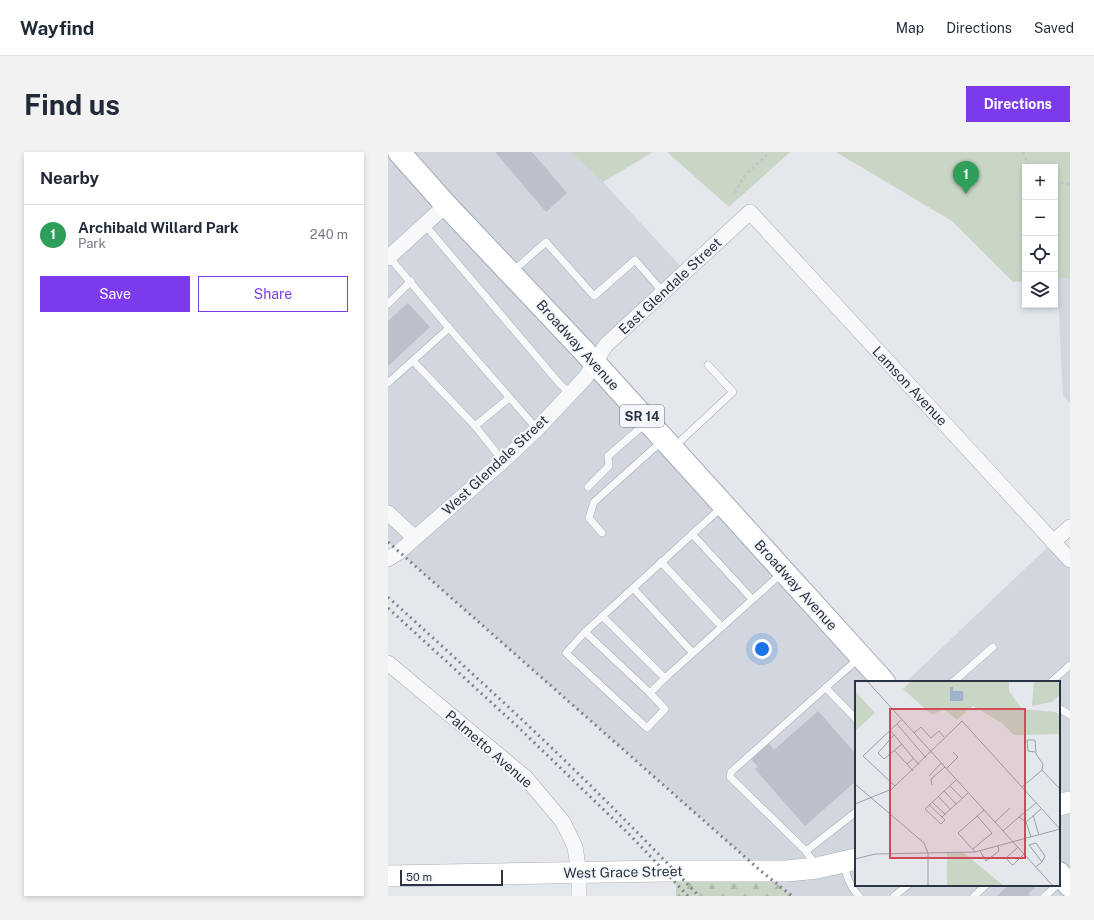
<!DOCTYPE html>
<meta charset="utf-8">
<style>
:root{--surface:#fff;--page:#f2f2f3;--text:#1f2937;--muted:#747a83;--line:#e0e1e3;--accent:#7c3aed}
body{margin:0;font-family:"Public Sans",sans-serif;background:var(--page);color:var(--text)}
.controls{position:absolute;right:12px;top:12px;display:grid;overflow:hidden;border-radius:0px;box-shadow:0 2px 6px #0003}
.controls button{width:36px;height:36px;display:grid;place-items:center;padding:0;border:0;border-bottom:1px solid var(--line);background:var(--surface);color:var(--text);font:20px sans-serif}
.scale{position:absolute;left:12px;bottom:10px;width:103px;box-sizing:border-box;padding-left:4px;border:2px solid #2b3445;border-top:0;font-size:11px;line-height:14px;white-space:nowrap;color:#2b3445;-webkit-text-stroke:3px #f4f6f9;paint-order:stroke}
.you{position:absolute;left:374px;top:497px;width:14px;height:14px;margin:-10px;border:3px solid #fff;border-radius:50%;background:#1a73e8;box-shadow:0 0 0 6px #1a73e833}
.badge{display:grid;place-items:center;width:26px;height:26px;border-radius:50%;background:var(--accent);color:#fff;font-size:13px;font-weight:700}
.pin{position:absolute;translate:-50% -33px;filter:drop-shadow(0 1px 2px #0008)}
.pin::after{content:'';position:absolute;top:21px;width:14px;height:12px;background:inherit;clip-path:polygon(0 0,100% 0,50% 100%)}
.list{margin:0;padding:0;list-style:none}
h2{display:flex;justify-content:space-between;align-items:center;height:52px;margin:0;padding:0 16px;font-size:17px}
h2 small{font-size:13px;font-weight:400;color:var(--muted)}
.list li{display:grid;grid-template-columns:26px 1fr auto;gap:12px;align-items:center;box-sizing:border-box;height:60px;padding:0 16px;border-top:1px solid var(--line)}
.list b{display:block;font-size:15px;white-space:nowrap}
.list p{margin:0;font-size:13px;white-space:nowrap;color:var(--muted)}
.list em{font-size:13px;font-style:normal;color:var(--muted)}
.actions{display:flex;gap:8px;padding:12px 16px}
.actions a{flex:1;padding:9px 0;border:1px solid var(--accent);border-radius:0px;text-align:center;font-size:14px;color:var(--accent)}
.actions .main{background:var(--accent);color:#fff}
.icon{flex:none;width:22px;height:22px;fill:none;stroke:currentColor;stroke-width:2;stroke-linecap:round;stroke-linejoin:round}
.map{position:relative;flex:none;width:682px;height:744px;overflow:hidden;border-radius:0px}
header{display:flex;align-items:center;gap:24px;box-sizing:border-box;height:56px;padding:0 20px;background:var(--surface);border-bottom:1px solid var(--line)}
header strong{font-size:19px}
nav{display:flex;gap:22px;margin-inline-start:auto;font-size:14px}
.intro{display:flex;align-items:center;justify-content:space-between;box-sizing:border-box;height:96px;padding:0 24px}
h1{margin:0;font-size:28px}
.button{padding:10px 18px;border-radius:0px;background:var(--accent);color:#fff;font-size:14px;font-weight:700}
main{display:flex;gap:24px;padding:0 24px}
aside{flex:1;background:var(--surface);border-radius:0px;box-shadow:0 2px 6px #0003}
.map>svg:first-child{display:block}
.built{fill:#d2d6de}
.forest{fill:url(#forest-firs)}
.green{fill:#c9d6c5}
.building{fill:#bbc0ca}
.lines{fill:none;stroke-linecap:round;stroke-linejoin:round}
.lane-casing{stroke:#a9aeb7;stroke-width:8}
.street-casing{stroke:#a9aeb7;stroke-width:16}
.secondary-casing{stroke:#a9aeb7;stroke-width:22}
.primary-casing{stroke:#a3abb8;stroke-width:24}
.path{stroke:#c2c5cb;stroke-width:2.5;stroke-dasharray:3 3;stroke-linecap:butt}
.lane{stroke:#f7f8fa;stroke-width:7}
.street{stroke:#f7f8fa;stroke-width:15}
.secondary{stroke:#fff;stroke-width:21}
.primary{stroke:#fff;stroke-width:22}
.rail{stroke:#7d8696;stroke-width:3;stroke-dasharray:2 4;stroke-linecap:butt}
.labels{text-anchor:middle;stroke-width:4;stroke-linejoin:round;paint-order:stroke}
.shield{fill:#f4f6f9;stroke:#676e7b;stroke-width:1}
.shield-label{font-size:13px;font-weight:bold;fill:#2b3445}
.street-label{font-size:14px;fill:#2b3445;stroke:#f4f6f9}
.inset-road{fill:none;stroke:#9a9fa9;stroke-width:1}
.view{fill:#d1495b;fill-opacity:0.15;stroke:#d1495b;stroke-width:2}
.inset-edge{fill:none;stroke:#2b3445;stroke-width:2}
</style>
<header>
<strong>Wayfind</strong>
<nav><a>Map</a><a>Directions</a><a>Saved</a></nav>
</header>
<div class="intro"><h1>Find us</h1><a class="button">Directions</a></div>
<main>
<aside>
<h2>Nearby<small></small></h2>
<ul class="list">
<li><span class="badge" style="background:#2e9e5b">1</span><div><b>Archibald Willard Park</b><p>Park</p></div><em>240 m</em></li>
</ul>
<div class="actions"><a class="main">Save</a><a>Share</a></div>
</aside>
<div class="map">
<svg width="682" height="744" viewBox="0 0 682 744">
<defs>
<pattern id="forest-firs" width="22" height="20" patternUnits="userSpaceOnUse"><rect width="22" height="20" fill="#c9d6c5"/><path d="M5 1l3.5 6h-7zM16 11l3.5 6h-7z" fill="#adb8ab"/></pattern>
</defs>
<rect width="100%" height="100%" fill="#e4e7ec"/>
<g class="built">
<path d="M 0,0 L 182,0 L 215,30 L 297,119 L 206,211 L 496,530 L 468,530 L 468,733 L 671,733 L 671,530 L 518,530 L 665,390 L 682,408 L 682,744 L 404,744 L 374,720 L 0,390 Z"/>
<path d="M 669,126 L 682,126 L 682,251 L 675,243 Z"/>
</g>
<path class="forest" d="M 288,719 L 374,720 L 404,744 L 288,744 Z"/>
<g class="green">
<path d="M 182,0 L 265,0 L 215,30 Z"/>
<path d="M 279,0 L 402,0 L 341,55 Z"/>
<path d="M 448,0 L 682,0 L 682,126 L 667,126 L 667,15 L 637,15 L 637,129 L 625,130 L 564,69 Z"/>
</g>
<g class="building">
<path d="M 107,0 L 144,0 L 179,41 L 158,60 Z"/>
<path d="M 20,151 L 42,175 L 0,214 L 0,169 Z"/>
<path d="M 430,559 L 468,602 L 468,629 L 417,674 L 367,617 L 370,615 L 362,606 L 380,590 L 386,598 Z"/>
<path d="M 621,733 L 645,733 L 647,736 L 640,742 L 642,744 L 609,744 Z"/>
</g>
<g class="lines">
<defs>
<g id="lane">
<path d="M 37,73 L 171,231 L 182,242"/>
<path d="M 1,105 L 61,176 L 149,277"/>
<path d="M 125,119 L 158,90 L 206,144 L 247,108 L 275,140"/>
<path d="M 0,152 L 23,129"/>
<path d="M 25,209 L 87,274"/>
<path d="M 0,231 L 61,176"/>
<path d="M 286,295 L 345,240 L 320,213"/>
<path d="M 115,309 L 87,274 L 121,246"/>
<path d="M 200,335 L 221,314 L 220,304 L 258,271"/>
<path d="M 334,355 L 197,480 L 178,501 L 259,576 L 277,557 L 262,541 L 277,526 L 394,421"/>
<path d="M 214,381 L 201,366 L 206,350 L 274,289"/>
<path d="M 304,382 L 364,447"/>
<path d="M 273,410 L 334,475"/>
<path d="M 245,436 L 305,501"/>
<path d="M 214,464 L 277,526"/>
<path d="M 197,480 L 262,541"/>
<path d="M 565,530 L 605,495"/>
<path d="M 663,530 L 682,513"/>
<path d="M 438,536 L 468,567"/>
<path d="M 671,556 L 682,563"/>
<path d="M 418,699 L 468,660"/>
<path d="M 456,712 C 458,724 462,735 471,744"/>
<path d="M 427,713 L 418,699 L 342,625 L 343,620 L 471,506"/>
<path d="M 506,744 L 520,733"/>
<path d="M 586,744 L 598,733"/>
<path d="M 657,744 L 658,743 L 669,733"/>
</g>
<g id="street">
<path d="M 0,106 L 58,53"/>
<path d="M 0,361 L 27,386"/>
<path d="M 665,390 L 682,375"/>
<path d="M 0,407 L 11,400 L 115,309 L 149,277 L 197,226 L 218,193 L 362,60 L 682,408"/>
<path d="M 0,511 L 138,626 L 175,670 L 187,695 L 191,721 L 191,744"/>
</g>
<g id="secondary">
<path d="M 671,653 L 682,650"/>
<path d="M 0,724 L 276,719 L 399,719 L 429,716 L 468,707"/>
</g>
<g id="primary">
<path d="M 11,0 L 58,53 L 196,199 L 496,530"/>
<path d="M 671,721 L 682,734"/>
</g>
</defs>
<use href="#lane" class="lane-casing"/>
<use href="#street" class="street-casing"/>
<use href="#secondary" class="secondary-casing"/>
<use href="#primary" class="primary-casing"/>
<g class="path">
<path d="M 635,0 L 641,15"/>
<path d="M 667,29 L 682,32"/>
<path d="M 347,41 L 357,23 L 382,0"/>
</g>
<use href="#lane" class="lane"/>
<use href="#street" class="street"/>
<use href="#secondary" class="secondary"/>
<use href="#primary" class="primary"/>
<g class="rail">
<path d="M 0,390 L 374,720 L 404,744"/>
<path d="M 0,445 C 56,496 113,547 168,600 C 217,647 264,695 311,744"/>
<path d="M 0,456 L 129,574 L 243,684 L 300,744"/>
</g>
</g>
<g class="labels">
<rect class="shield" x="232" y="253" width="44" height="22" rx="3"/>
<g class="shield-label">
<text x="254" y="269">SR 14</text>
</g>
<g class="street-label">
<text transform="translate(282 134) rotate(-43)" y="5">East Glendale Street</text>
<text transform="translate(190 193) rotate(48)" y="5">Broadway Avenue</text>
<text transform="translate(522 234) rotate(47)" y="5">Lamson Avenue</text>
<text transform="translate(107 313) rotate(-43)" y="5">West Glendale Street</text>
<text transform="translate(408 433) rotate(48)" y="5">Broadway Avenue</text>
<text transform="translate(101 597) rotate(41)" y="5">Palmetto Avenue</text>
<text transform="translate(235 720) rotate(-1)" y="5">West Grace Street</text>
</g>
</g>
<g transform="translate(467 529)">
<rect width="205" height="205" fill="#e4e7ec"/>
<path d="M 0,10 L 20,32 L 0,50 ZM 92,172 L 109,172 L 149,205 L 92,205 Z" fill="#c9d6c5"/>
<path d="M 56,0 L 154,0 L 154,10 L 167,28 L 200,31 L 205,34 L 205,53 L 159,54 L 147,42 L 118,25 L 102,39 L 89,28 L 77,34 L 48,8 ZM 179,0 L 205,0 L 205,14 L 197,21 L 177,25 Z" fill="#c9d6c5"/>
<path d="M 95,6 L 98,6 L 98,10 L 108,10 L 108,20 L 95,20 Z" fill="#9fb4cc"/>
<path class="inset-road" d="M 12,0 L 198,205M 42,43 L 71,77M 35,49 L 64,84M 59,52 L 66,46 L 76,57 L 84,50 L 89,56M 39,54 L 23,72 L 29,78 L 47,63M 40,70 L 52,83M 180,71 L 173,70 L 172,59 L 180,59 L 181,73 L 188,83 L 187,89M 91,88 L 103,76 L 98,71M 187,89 L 205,108M 58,90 L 52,83 L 59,77M 74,95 L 86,82M 101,99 L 70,128 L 86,143 L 90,139 L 87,136 L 113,112M 0,103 L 69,162 L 73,172 L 73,205M 77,104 L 76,98 L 90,86M 40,105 L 8,75 L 46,39M 95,105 L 107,117M 167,106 L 187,89M 89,110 L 101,123M 83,115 L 95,128M 77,121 L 90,133M 0,123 L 37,108 L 107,40 L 205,148M 74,124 L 87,136M 178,134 L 184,154M 164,136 L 181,122M 140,141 L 155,127M 148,150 L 164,136 L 171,141M 176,156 L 171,141 L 186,128M 163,166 L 151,177 L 156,183 L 158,184 L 169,173M 118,168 L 137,152 L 122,135M 125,170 L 131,180 L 144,170 L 143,165M 120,171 L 103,152 L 129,129M 0,178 L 20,173 L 120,171 L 205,148M 180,186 L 186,182 L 188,179 L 190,175 L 181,162 L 174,164 L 187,181"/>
<path class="view" d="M 35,28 L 170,28 L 170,177 L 35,177 Z"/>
<rect width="205" height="205" class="inset-edge"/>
</g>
</svg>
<div class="controls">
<button>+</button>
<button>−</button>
<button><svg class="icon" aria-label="locate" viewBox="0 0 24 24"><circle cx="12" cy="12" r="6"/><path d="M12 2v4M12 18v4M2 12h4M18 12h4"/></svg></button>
<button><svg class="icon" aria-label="layers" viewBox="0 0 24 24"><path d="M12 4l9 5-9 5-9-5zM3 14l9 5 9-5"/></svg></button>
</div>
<div class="scale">50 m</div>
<div class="you"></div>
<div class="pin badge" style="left:578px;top:42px;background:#2e9e5b">1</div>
</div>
</main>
